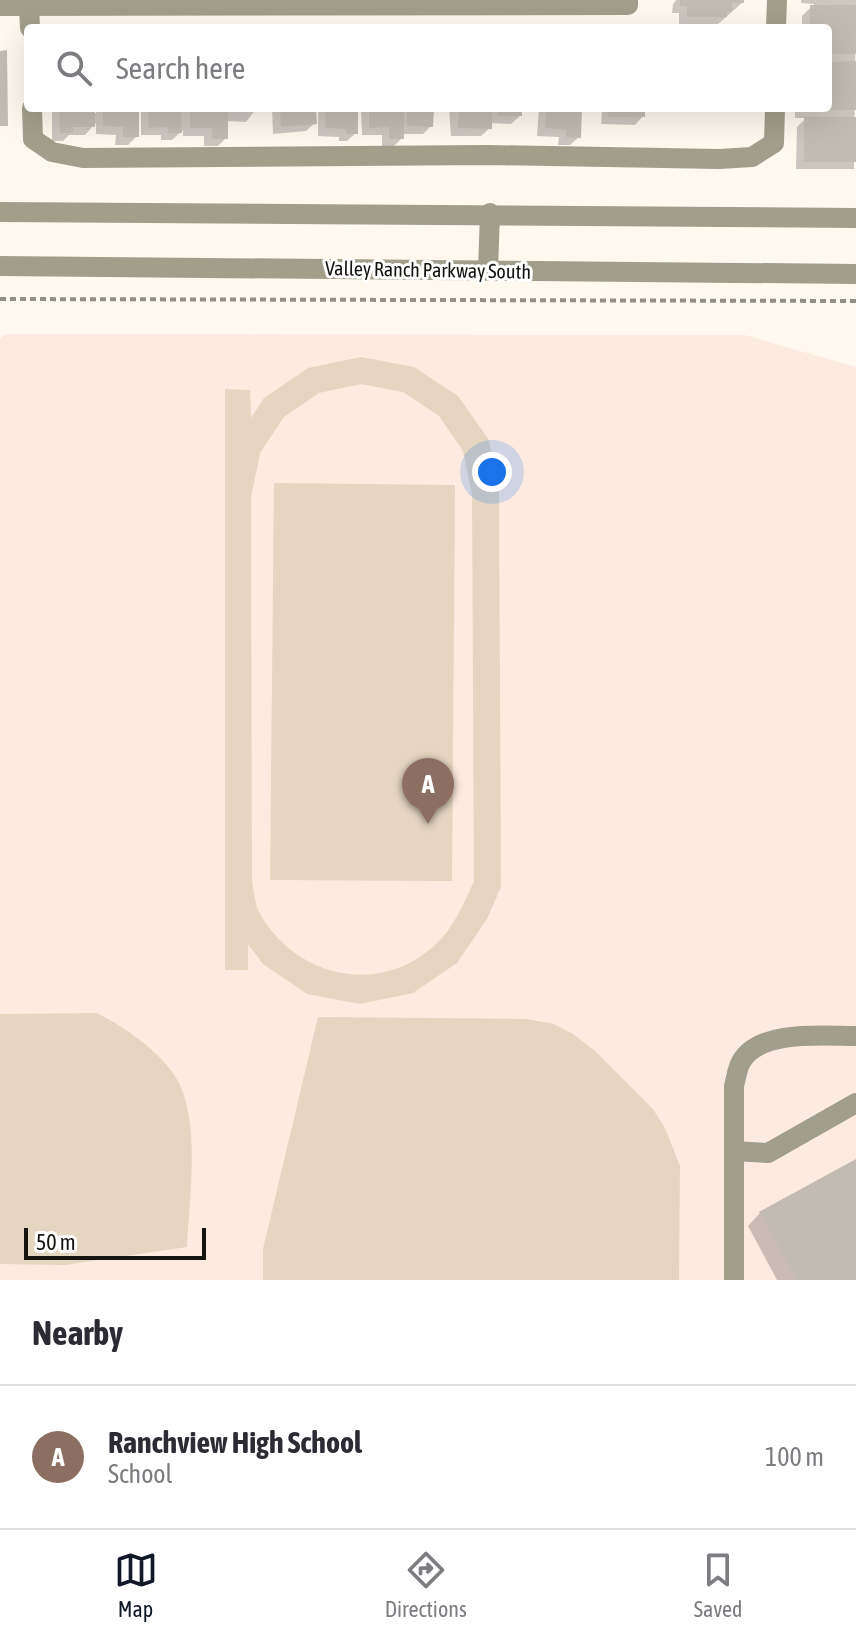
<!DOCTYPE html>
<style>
:root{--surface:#fff;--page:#f2f2f3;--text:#2b2b33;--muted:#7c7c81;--line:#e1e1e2;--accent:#111827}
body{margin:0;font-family:"Asap Condensed",sans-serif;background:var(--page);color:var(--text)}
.scale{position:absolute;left:24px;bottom:20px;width:182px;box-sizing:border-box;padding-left:8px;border:4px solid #161411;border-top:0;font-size:22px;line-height:28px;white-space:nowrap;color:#161411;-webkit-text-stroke:6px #fff;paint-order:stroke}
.you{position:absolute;left:492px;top:472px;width:28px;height:28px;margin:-20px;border:6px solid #fff;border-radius:50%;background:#1a73e8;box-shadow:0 0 0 12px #1a73e833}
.badge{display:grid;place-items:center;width:52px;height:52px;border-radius:50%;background:var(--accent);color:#fff;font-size:26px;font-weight:700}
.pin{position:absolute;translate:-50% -66px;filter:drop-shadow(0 2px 4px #0008)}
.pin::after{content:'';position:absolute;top:42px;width:28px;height:24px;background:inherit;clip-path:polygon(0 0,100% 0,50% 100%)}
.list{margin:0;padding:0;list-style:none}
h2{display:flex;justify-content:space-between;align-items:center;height:104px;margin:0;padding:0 32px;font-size:34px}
h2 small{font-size:26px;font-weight:400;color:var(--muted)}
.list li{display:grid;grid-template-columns:52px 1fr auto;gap:24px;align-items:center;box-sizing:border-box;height:144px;padding:0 32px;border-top:2px solid var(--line)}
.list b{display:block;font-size:30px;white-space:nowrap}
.list p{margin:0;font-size:26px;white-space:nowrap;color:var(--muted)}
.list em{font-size:26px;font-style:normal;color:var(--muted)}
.icon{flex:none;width:44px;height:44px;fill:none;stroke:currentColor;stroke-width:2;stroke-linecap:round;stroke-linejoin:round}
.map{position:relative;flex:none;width:856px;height:1280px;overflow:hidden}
.search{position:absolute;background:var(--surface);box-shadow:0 8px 32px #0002;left:24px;right:24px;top:24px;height:88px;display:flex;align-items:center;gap:20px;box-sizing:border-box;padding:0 28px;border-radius:8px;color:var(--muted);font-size:30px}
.sheet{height:248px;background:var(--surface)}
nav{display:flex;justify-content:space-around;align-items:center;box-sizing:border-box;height:112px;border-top:2px solid var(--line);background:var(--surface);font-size:22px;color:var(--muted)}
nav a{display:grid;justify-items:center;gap:4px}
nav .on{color:var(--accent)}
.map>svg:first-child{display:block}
.education{fill:#fdebe1}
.park{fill:#e5d6c1;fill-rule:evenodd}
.shadow{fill:#0003}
.building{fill:#c1bbb3}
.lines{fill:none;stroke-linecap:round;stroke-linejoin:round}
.path{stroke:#938f89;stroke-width:4;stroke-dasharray:6 4;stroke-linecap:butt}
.minor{stroke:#a19e8c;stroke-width:20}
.labels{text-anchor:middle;stroke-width:6;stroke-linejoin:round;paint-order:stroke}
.street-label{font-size:20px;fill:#161411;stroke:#fff}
</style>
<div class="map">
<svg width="856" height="1280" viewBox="0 0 856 1280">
<rect width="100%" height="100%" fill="#fef8ef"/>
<path class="education" d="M 5,334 L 745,335 L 856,367 L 856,1280 L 0,1280 L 0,339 Z"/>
<g class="park">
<path d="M 361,357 L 414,367 L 458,396 L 489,440 L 499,493 L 501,887 L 487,919 L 457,963 L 413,993 L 360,1004 L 307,994 L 263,964 L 248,944 L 248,970 L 225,970 L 225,389 L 250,390 L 251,418 L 264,398 L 308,368 ZM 361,384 L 403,392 L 439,416 L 463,451 L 472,495 L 474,881 C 465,901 453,929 436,944 C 380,997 295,978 259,912 C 255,904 254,892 252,882 L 251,497 L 260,453 L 284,417 L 319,393 Z"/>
<path d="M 274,483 L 455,485 L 452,881 L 270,880 Z"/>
<path d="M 96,1013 C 124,1026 166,1055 180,1085 C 200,1129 189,1199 187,1247 L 65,1265 L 0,1264 L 0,1014 Z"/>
<path d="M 318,1017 L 526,1019 L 554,1024 L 573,1034 L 595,1051 L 653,1109 L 665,1128 L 680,1166 L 679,1280 L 263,1280 L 263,1249 Z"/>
</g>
<g class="shadow">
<path d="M 676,0 L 742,0 L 742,3 L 717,25 L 684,24 L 692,28 L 675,28 L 679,24 L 679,13 L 672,13 L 673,4 Z"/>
<path d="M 801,0 L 856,0 L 854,169 L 796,169 L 797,127 L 806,118 L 795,118 L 795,108 L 828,108 L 828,67 L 833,62 L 828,62 L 828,28 L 802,28 L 802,16 L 814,4 L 801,3 Z"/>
<path d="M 52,108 L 93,108 L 93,113 L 96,113 L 97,108 L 257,108 L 246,122 L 226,121 L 226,138 L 218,146 L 204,146 L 204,136 L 183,136 L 183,130 L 172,140 L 161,140 L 161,135 L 141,135 L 141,109 L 137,109 L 137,136 L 128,145 L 115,145 L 116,135 L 96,134 L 96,123 L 85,135 L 69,135 L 63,141 L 52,141 Z"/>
<path d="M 272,108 L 314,108 L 315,123 L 306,131 L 273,134 Z"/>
<path d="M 318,108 L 355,108 L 356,133 L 347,141 L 339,141 L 339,137 L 318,136 Z"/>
<path d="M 361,108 L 440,108 L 432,114 L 431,126 L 423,134 L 402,134 L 402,138 L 394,146 L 382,146 L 382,135 L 362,135 Z"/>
<path d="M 449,108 L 521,108 L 520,116 L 511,124 L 490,123 L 490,128 L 481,136 L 451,136 Z"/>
<path d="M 539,108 L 580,108 L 579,137 L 570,145 L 558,145 L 559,137 L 537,136 Z"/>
<path d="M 602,108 L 643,108 L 643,116 L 635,125 L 601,124 Z"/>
<path d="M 856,1161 L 856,1280 L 777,1280 L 748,1226 L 760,1213 Z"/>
</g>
<g class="building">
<path d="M 680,0 L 744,0 L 744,3 L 732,3 L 732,12 L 727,11 L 727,17 L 687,17 L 687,6 L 680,6 Z"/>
<path d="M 810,5 L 856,5 L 856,54 L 828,54 L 828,28 L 810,28 Z"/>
<path d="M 7,50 L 8,126 L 0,126 L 0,51 Z"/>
<path d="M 856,61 L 856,110 L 828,110 L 828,66 L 831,66 L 831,62 Z"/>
<path d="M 59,108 L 95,108 L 95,127 L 73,127 L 73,133 L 60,133 Z"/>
<path d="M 103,108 L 139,108 L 139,137 L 123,137 L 123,127 L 103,126 Z"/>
<path d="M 148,108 L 181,108 L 182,133 L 168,133 L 168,127 L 149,128 Z"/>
<path d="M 190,108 L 228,108 L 228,139 L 212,139 L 212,128 L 190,128 Z"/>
<path d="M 280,108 L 316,108 L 317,124 L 281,127 Z"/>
<path d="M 326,108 L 358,108 L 358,134 L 346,134 L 346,129 L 325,128 Z"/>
<path d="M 369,108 L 404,108 L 404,139 L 389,139 L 389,127 L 369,128 Z"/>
<path d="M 407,108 L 434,108 L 433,127 L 407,126 Z"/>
<path d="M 459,108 L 492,108 L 492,129 L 458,128 Z"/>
<path d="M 498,108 L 522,108 L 522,116 L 497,116 Z"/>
<path d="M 546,108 L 582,108 L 581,138 L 566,137 L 566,130 L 545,128 Z"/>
<path d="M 609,108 L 645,108 L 645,117 L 608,117 Z"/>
<rect x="804" y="117" width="52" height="45"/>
<path d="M 856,1159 L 856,1280 L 797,1280 L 759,1212 Z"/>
</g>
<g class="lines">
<path class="path" d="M 0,299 L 856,301"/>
<g class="minor">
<path d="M 0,6 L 628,5 L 628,0"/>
<path d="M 29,6 L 30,28"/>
<path d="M 776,28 L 777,0"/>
<path d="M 32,108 L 33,139 L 52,152 L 83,158 L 488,155 L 719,159 L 752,157 L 774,143 L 775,108"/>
<path d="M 0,212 L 856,218"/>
<path d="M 0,266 L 856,274"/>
<path d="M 488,270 L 490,213"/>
<path d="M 734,1151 L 768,1153 L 856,1103"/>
<path d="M 734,1280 L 734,1086 C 736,1079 737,1069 741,1062 C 759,1029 824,1036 856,1036"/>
</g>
</g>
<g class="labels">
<g class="street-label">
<text transform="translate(428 270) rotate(1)" y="7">Valley Ranch Parkway South</text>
</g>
</g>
</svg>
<div class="scale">50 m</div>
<div class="you"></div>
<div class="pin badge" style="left:428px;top:824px;background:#8d6e63">A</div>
<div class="search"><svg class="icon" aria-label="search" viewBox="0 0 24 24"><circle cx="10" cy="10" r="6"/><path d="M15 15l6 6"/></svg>Search here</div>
</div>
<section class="sheet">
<h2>Nearby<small></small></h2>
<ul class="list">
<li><span class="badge" style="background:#8d6e63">A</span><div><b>Ranchview High School</b><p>School</p></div><em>100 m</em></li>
</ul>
</section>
<nav>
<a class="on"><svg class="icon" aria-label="map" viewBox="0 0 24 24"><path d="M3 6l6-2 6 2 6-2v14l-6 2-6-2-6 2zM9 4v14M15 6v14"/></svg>Map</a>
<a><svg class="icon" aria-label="directions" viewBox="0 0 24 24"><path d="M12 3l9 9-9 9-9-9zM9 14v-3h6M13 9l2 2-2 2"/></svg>Directions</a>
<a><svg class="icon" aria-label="saved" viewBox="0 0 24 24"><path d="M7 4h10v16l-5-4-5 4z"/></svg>Saved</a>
</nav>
